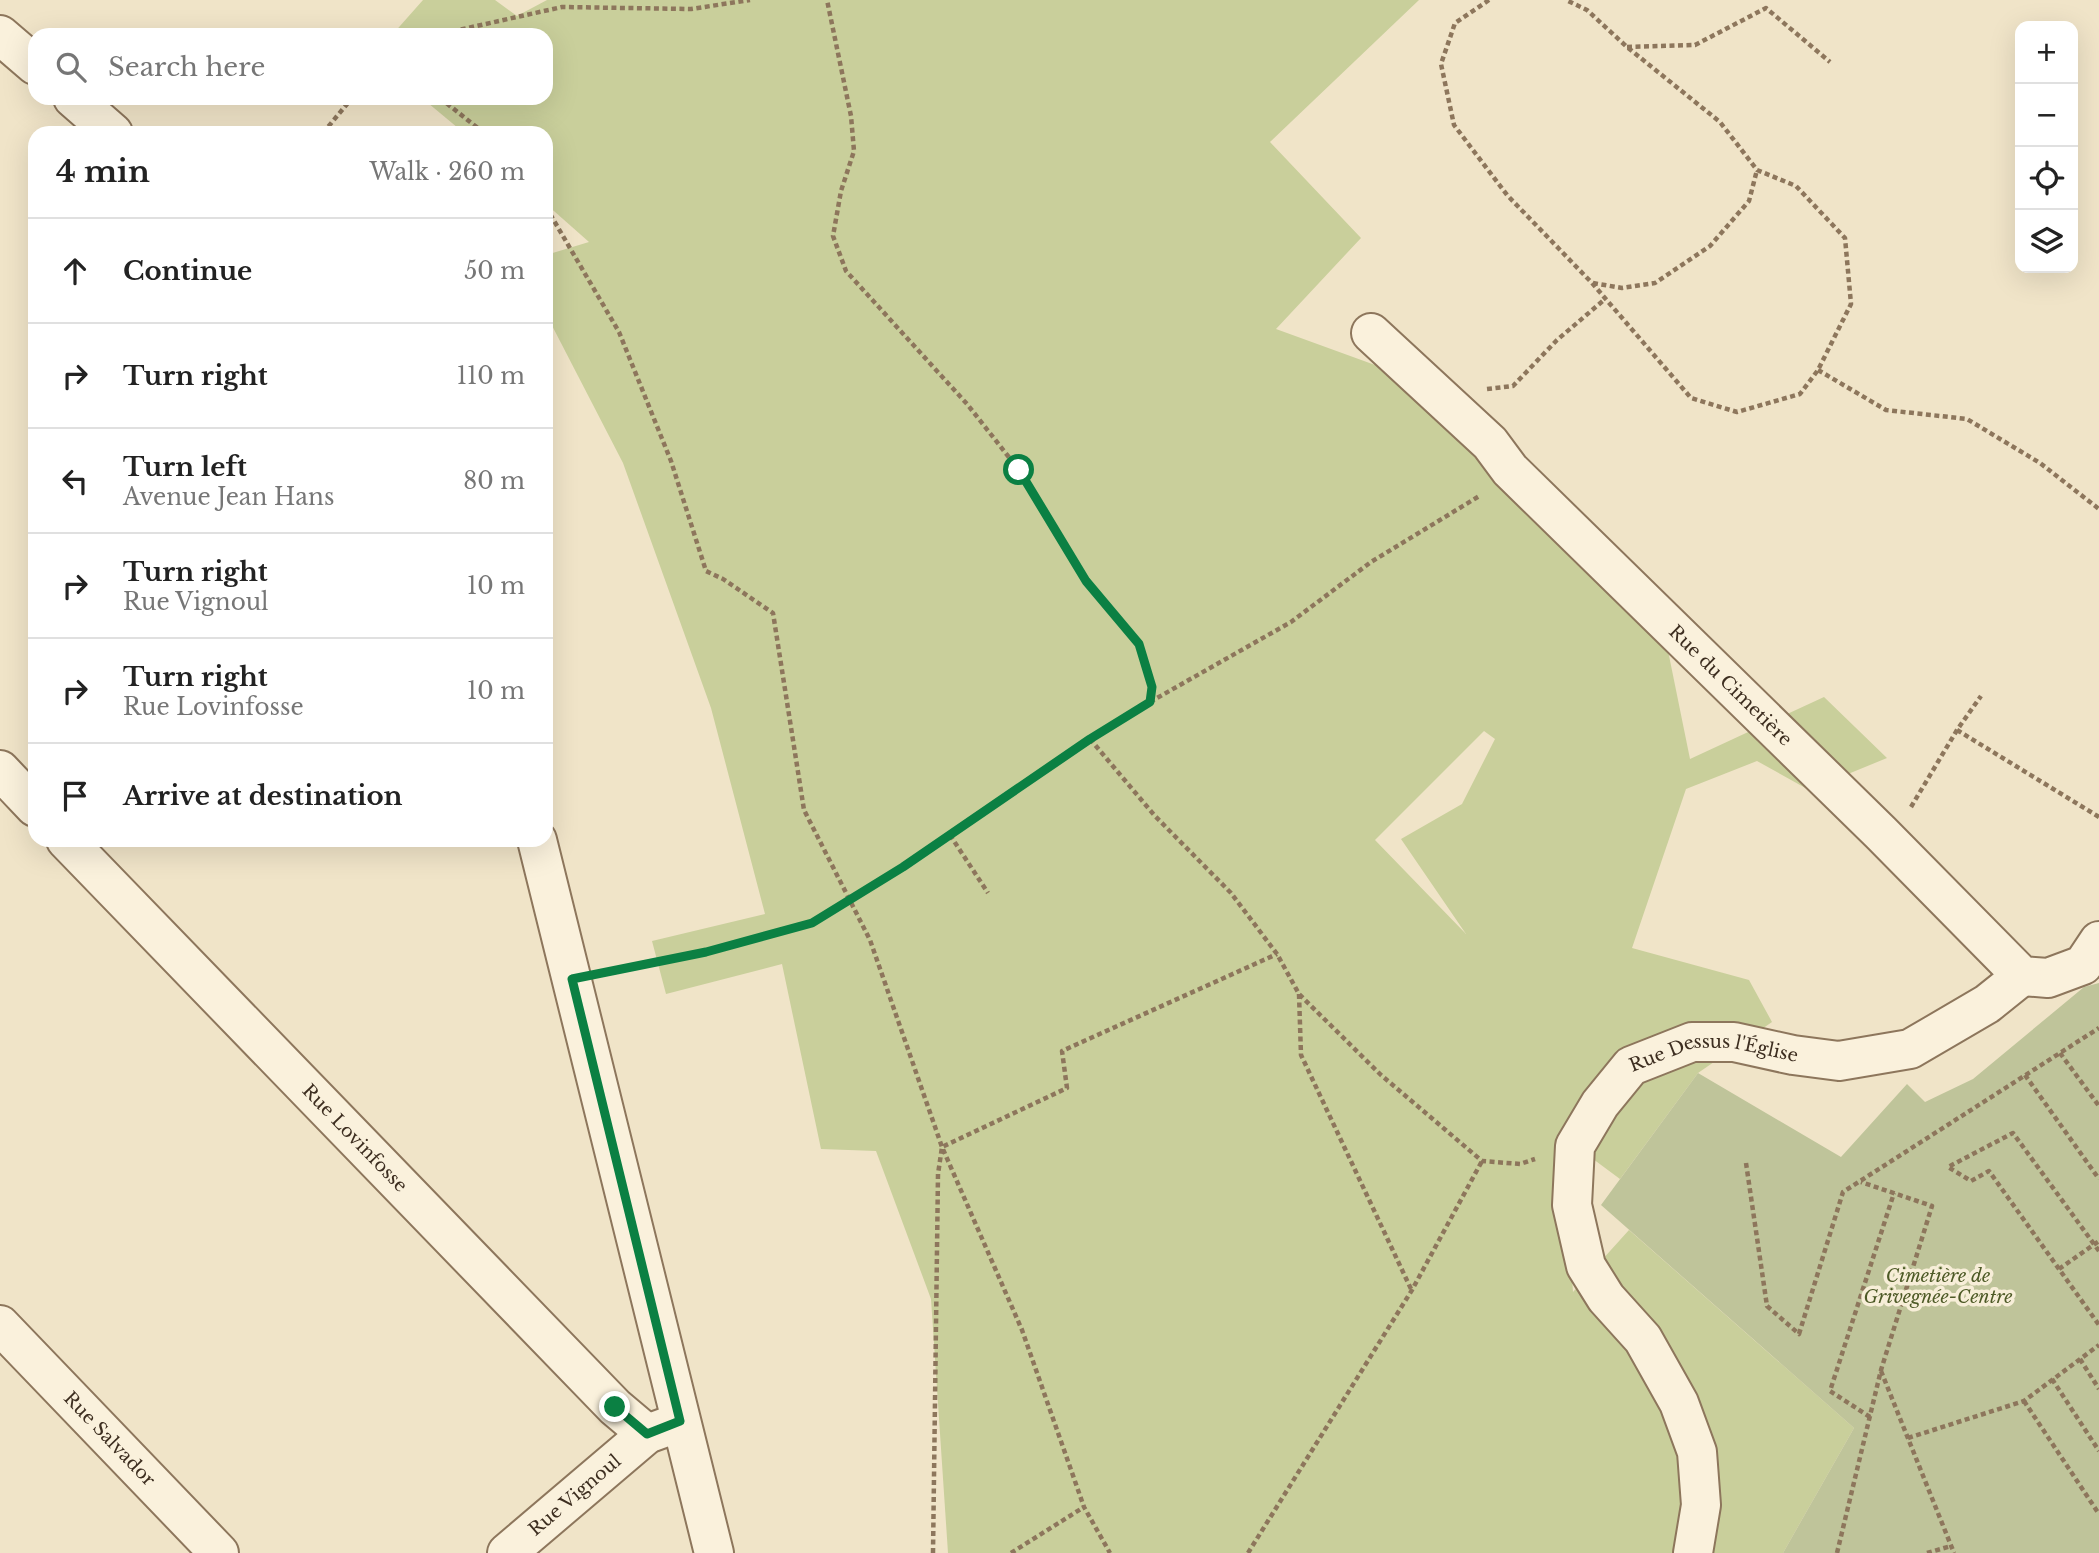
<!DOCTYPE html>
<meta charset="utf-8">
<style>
:root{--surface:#fff;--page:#f6f6f6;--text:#222;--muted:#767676;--line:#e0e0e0}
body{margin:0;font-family:"Libre Baskerville",serif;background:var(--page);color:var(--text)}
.controls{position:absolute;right:21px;top:21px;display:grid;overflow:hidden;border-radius:14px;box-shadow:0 7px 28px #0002}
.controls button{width:63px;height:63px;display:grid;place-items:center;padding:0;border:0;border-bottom:2px solid var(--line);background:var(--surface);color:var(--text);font:35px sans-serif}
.stop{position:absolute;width:21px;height:21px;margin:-16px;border:5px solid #0b8043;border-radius:50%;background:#fff}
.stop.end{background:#0b8043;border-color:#fff;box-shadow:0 2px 7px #0008}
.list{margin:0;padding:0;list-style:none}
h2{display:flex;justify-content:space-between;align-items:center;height:91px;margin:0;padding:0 28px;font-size:30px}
h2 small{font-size:23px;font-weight:400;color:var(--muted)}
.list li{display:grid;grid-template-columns:46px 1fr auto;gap:21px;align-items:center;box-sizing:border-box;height:105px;padding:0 28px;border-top:2px solid var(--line)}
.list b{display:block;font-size:26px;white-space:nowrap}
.list p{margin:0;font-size:23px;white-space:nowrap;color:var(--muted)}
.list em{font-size:23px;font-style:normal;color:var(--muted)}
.icon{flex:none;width:38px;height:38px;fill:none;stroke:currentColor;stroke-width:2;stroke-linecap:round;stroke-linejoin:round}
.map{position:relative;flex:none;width:2099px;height:1553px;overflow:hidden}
.search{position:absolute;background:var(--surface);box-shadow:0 7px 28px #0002;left:28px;top:28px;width:525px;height:77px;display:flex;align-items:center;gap:18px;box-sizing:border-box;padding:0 24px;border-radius:21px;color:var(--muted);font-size:26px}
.panel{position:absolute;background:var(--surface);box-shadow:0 7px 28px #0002;left:28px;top:126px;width:525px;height:721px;border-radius:21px}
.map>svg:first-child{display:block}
.green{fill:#c9cf9b;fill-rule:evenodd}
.cemetery{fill:#bfc49a}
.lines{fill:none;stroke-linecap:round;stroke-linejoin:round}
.minor-casing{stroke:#8d765c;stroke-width:42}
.path{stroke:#8d765c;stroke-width:4.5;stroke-dasharray:5 3.5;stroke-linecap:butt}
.minor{stroke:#faf1dc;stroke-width:38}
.route{stroke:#0b8043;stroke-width:9}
.labels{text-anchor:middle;stroke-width:7;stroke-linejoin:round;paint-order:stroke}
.street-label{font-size:18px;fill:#3d2e20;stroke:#f7eed8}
.park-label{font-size:18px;font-style:italic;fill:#4d5a26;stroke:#f7eed8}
</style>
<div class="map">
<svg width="2099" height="1553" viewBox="0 0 2099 1553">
<rect width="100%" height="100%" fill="#f0e4c8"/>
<path class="green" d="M 423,0 L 495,0 L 517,16 L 547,0 L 1419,0 L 1270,142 L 1361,238 L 1276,329 L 1397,373 L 1664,631 L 1690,759 L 1824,697 L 1887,758 L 1809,790 L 1757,761 L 1686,789 L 1632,948 L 1749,980 L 1772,1022 L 1698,1073 L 1620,1179 L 1562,1136 L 1573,1292 L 1629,1230 L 1854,1428 L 1783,1553 L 948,1553 L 931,1299 L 876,1151 L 821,1149 L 782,964 L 666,994 L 652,941 L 765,914 L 711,708 L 623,463 L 546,314 L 546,255 L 589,242 L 546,204 L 546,133 L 464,133 L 422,98 L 546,98 L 546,35 L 392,35 ZM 1484,731 L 1495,739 L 1462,804 L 1401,839 L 1466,934 L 1375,840 Z"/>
<path class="cemetery" d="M 2099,983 L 2099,1553 L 1783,1553 L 1854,1428 L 1601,1205 L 1698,1073 L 1841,1157 L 1907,1084 L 1925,1102 L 1973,1079 L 2084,987 Z"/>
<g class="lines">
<defs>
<g id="minor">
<path d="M 0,35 L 35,65"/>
<path d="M 73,98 L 113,133"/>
<path id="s1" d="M 1371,333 L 1490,443 L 1510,470 L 1881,833 L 2022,976 L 2048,978 L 2083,965 L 2099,941"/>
<path d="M 0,770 L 35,807"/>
<path id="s2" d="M 66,840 L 615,1407 L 647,1434"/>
<path d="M 537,840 L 714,1553"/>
<path id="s3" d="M 0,1325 L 219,1553"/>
<path id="s4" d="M 507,1553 L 647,1434 L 669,1426"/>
<path id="s5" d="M 1693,1553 L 1701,1505 L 1697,1452 L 1679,1403 L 1643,1339 L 1606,1298 L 1586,1266 L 1572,1205 L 1575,1146 L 1600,1104 L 1631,1066 L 1692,1042 L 1734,1042 L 1793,1055 L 1839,1061 L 1910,1049 L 1987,1004 L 2022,976"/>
</g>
</defs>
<use href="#minor" class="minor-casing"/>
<g class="path">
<path d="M 1489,0 L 1455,23 L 1441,64 L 1454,125 L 1507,195 L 1592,283 L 1691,398 L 1737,412 L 1800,394 L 1818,370 L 1851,304 L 1845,238 L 1796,186 L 1757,170 L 1720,122 L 1627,47 L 1587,10 L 1566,0"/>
<path d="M 436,35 L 562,7 L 691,9 L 750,0"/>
<path d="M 1627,47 L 1695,45 L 1766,8 L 1830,62"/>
<path d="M 440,98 L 484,133"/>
<path d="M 323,133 L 352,98"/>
<path d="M 546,207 L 619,332 L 671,461 L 706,571 L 723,579 L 773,613 L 804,810 L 870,940 L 942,1147 L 1022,1330 L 1084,1507 L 1110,1553"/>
<path d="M 1593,283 L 1622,288 L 1655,283 L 1710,246 L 1749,201 L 1757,170"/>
<path d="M 1818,370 L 1886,410 L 1967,419 L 2040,463 L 2099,509"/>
<path d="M 1487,389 L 1513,386 L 1557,340 L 1604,300"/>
<path d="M 1150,702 L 1291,622 L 1371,562 L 1481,495"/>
<path d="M 1957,730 L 2099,817"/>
<path d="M 1090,739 L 1155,816 L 1231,893 L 1277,954 L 1299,994 L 1381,1075 L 1482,1161 L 1520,1164 L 1535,1159"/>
<path d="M 1911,807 L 1957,730 L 1981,696"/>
<path d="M 950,835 L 988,893"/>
<path d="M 609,971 L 706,952 L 812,923 L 903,867 L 1090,739 L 1150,702 L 1152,686 L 1139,644 L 1086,581 L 1019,470 L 967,404 L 846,271 L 833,236 L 841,191 L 854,151 L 851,116 L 827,0"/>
<path d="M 1299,994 L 1301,1055 L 1411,1289"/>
<path d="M 2060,1053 L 2099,1106"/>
<path d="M 2025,1075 L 2099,1179"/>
<path d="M 1746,1163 L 1767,1306 L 1799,1334 L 1843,1192 L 2099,1028"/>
<path d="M 2099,1251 L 2013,1133 L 1948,1167 L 1971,1181 L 1989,1171 L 2099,1325"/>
<path d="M 2059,1269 L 2099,1241"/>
<path d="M 2080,1359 L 2099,1389"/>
<path d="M 1881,1371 L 1954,1553"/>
<path d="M 2052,1379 L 2099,1451"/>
<path d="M 2024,1401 L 2099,1514"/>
<path d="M 1870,1417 L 1830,1391 L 1894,1193"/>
<path d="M 1908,1438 L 2024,1401 L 2099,1345"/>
<path d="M 933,1553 L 938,1174 L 942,1147 L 1067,1088 L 1062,1051 L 1277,954"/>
<path d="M 1011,1553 L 1084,1507"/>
<path d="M 1248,1553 L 1412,1290 L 1482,1161"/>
<path d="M 1837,1553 L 1881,1370 L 1932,1206 L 1861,1182"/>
<path d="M 1927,1553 L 1951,1546"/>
</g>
<use href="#minor" class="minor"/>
</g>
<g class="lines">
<path class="route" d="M 615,1407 L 647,1434 L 680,1421 L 572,979 L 706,952 L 812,923 L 903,867 L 1090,739 L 1150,702 L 1152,687 L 1139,644 L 1086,581 L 1019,470"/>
</g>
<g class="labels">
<g class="street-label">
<text dy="6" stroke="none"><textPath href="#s1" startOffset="504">Rue du Cimetière</textPath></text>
<text dy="6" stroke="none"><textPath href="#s5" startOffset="626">Rue Dessus l'Église</textPath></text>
<text dy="6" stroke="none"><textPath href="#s2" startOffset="415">Rue Lovinfosse</textPath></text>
<text dy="6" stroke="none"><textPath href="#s3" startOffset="158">Rue Salvador</textPath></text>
<text dy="6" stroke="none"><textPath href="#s4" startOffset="89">Rue Vignoul</textPath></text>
</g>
<g class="park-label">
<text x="1938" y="1282">Cimetière de<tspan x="1938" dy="21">Grivegnée-Centre</tspan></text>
</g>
</g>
</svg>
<div class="controls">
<button>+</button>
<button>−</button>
<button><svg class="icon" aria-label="locate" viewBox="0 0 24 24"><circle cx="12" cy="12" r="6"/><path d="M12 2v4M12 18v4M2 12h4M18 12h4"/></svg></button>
<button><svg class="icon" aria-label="layers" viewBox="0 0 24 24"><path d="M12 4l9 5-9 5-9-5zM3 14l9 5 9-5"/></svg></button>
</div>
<div class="stop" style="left:1019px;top:470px"></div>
<div class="stop end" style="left:615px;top:1407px"></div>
<div class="search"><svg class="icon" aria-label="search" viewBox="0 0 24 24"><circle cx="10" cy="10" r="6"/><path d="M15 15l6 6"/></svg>Search here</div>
<section class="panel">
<h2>4 min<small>Walk · 260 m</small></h2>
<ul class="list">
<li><svg class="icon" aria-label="ahead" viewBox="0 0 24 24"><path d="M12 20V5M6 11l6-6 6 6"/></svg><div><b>Continue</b></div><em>50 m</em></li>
<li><svg class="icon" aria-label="right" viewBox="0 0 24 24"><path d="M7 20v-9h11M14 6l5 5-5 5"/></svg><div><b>Turn right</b></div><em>110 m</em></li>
<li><svg class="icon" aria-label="left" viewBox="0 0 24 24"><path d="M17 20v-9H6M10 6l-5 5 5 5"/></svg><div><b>Turn left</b><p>Avenue Jean Hans</p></div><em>80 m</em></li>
<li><svg class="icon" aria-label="right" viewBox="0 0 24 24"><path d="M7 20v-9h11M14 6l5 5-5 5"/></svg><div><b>Turn right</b><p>Rue Vignoul</p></div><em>10 m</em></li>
<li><svg class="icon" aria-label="right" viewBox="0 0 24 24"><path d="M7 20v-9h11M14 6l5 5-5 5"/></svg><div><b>Turn right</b><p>Rue Lovinfosse</p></div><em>10 m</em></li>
<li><svg class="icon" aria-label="arrive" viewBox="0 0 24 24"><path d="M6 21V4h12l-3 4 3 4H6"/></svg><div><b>Arrive at destination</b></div></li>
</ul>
</section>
</div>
